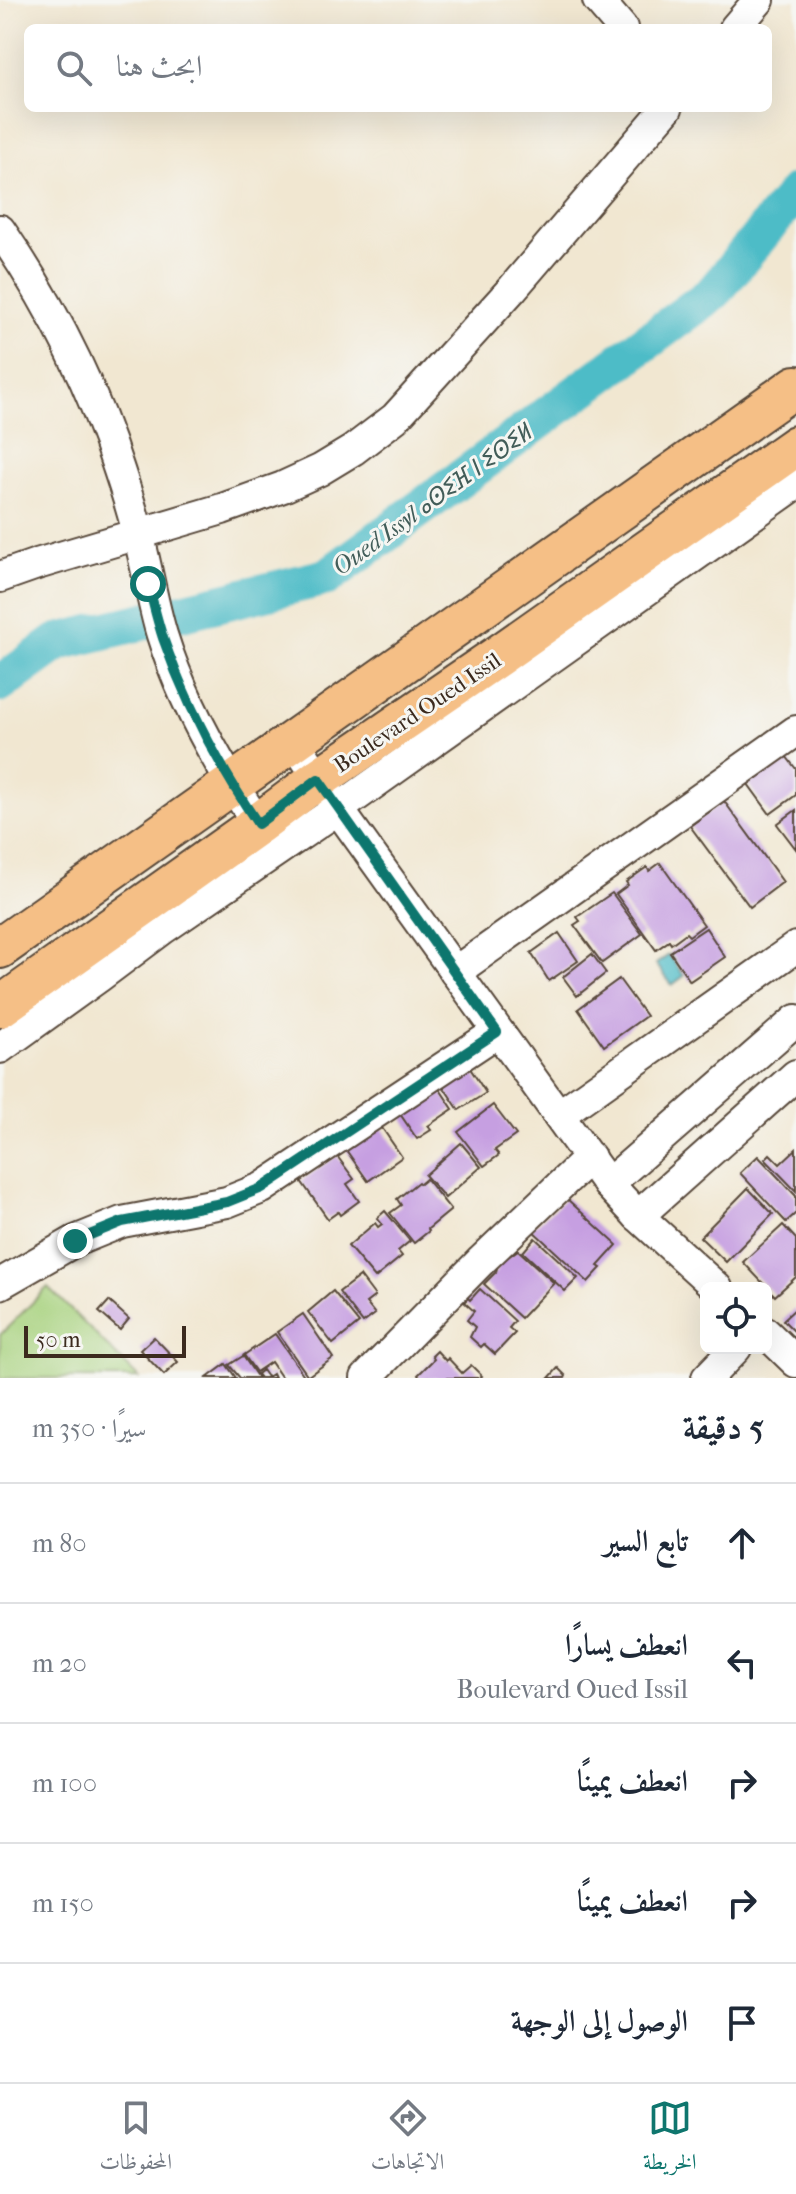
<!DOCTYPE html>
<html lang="ar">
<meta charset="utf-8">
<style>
:root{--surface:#fff;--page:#f2f2f3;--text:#1f2937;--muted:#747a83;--line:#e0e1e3;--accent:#0f766e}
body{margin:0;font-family:"IM FELL French Canon",Amiri,"Noto Sans Tifinagh",serif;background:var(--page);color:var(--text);direction:rtl}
.controls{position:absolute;right:24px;bottom:24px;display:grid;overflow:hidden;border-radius:12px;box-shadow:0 8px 32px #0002}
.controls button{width:72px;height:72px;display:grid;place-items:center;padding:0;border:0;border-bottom:2px solid var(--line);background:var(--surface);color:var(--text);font:40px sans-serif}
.scale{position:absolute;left:24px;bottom:20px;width:162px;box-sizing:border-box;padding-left:8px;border:4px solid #3b2a1e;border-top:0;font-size:22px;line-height:28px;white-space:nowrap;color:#3b2a1e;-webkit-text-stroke:6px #f6f6f2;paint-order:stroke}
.stop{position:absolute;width:24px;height:24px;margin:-18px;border:6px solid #0f766e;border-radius:50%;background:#fff}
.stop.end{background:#0f766e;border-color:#fff;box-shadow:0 2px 8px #0008}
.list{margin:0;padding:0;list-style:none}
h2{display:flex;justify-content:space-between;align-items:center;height:104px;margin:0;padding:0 32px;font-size:34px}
h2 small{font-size:26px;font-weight:400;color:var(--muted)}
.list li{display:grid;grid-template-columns:52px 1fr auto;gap:24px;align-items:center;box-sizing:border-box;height:120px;padding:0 32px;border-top:2px solid var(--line)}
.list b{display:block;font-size:30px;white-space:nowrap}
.list p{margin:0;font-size:26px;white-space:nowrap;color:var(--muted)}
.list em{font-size:26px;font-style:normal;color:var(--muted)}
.icon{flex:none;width:44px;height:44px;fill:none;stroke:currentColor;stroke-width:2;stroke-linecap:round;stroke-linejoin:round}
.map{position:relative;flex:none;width:796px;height:1378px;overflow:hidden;direction:ltr}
.search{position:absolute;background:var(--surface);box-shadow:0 8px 32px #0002;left:24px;right:24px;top:24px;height:88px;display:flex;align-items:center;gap:20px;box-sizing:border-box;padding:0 28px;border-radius:12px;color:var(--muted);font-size:30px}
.sheet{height:704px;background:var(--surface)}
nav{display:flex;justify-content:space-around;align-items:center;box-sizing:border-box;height:112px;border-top:2px solid var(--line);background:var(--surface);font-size:22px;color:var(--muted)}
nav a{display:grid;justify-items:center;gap:4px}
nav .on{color:var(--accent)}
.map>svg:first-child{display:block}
.garden{fill:#a7d27e;stroke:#717e4e;stroke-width:2}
.water{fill:#4ebcc7;stroke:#447372;stroke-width:2}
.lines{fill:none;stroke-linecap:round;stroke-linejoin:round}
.river{stroke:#4ebcc7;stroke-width:38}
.building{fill:#c69fe1}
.minor-casing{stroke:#564639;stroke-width:34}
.major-casing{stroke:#564639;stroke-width:44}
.minor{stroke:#fff;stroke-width:30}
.major{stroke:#f5bf86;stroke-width:40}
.route{stroke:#0f766e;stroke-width:10}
.labels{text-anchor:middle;stroke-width:6;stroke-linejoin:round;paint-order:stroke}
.street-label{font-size:22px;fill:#3b2a1e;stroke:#f6f6f2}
.water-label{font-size:24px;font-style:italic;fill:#425d59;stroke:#f6f6f2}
</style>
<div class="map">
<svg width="796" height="1378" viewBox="0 0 796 1378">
<rect width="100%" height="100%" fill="#f6f6f2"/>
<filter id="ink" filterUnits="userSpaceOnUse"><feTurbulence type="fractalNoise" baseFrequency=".0125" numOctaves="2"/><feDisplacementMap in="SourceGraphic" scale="16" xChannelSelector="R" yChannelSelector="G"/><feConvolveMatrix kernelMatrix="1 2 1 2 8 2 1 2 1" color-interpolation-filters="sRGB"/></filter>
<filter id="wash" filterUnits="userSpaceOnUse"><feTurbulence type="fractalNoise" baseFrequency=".006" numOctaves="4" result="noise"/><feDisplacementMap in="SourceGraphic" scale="32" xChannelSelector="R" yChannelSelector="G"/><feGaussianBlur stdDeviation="1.8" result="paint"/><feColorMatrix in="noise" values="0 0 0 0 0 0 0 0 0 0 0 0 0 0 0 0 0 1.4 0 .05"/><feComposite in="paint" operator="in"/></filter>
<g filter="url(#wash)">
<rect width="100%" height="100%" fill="#f1e7d1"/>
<path class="garden" d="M 48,1287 L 139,1378 L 0,1378 L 0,1335 Z"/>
<path class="water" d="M 669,955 L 684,976 L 672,985 L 656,964 Z"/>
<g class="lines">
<path class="river" d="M 0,684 L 58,642 L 327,577 L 713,293 L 796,192"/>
</g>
<g id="blocks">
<g class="building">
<path d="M 786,756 L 796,769 L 796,795 L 770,814 L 748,784 Z"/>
<path d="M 724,801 L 783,882 L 750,907 L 690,826 Z"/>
<path d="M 796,810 L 796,849 L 777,824 Z"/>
<path d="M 660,863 L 704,925 L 689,936 L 686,933 L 671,944 L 669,941 L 656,950 L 616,894 L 628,885 L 626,882 L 647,867 L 649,871 Z"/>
<path d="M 612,893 L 642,934 L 602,963 L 574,925 L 580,921 L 577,917 Z"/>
<path d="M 706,928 L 725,957 L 690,981 L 670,952 Z"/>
<path d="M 559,933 L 578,961 L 549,981 L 531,953 Z"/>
<path d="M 592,954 L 606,973 L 577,996 L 563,977 Z"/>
<path d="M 619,979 L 646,1016 L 604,1046 L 578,1009 Z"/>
<path d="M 466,1062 L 486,1093 L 459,1110 L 439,1080 Z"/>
<path d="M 437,1085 L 453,1109 L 428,1126 L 431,1130 L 417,1139 L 396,1108 Z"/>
<path d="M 493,1105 L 516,1135 L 495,1150 L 499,1155 L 484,1166 L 458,1132 Z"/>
<path d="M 380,1125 L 402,1157 L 368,1181 L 346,1150 Z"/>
<path d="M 461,1143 L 481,1167 L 445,1198 L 425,1175 Z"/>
<path d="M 796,1149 L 796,1191 L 765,1159 L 770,1154 L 780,1164 Z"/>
<path d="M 337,1156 L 354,1179 L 347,1184 L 359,1201 L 340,1215 L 338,1212 L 328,1219 L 301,1181 Z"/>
<path d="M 758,1156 L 796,1196 L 796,1213 L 786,1222 L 740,1173 Z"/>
<path d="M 426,1179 L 451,1210 L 428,1229 L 429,1231 L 414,1243 L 390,1213 L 401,1205 L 397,1199 L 418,1182 L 420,1184 Z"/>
<path d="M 748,1188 L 773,1214 L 726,1262 L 700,1237 Z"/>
<path d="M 566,1198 L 617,1245 L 598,1266 L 601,1268 L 588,1282 L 531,1229 Z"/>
<path d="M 385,1211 L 410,1241 L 398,1251 L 402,1256 L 375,1278 L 348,1246 L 375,1223 L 378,1227 L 382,1224 L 377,1218 Z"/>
<path d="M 783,1225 L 796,1239 L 796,1277 L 775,1296 L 743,1262 Z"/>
<path d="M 535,1238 L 578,1278 L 565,1291 L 523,1252 Z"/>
<path d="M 518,1250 L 554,1283 L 521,1318 L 484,1284 L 496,1272 L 498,1264 Z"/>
<path d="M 360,1276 L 375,1296 L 366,1303 L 375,1314 L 363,1323 L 339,1292 Z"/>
<path d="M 480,1289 L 515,1321 L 509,1328 L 515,1333 L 495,1354 L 484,1344 L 481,1347 L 470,1337 L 475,1327 L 467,1320 L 474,1311 L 464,1302 L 468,1298 L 470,1300 Z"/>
<path d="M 333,1291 L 359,1323 L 333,1344 L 308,1312 Z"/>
<path d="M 109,1301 L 129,1319 L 120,1330 L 99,1312 Z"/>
<path d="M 796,1308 L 796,1333 L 783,1320 Z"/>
<path d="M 303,1314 L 333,1358 L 308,1376 L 277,1332 Z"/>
<path d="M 275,1334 L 305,1377 L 303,1378 L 282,1378 L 271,1362 L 256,1372 L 244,1355 Z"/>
<path d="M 154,1337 L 178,1362 L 164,1375 L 140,1350 Z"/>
<path d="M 437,1351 L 446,1361 L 448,1358 L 462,1373 L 471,1365 L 482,1376 L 480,1378 L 420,1378 L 418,1375 L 434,1359 L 432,1356 Z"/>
<path d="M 243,1356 L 258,1378 L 240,1378 L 229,1365 Z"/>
<path d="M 226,1364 L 236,1378 L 207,1378 Z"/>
<path d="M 558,1368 L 566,1376 L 565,1378 L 549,1378 Z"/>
<path d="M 262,1370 L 267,1377 L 272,1374 L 274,1378 L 260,1378 L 257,1374 Z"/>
</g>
</g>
</g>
<g filter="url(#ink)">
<use href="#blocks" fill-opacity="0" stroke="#564639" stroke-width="2"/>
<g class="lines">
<defs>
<g id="minor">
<path d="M 598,0 L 622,28"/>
<path d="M 735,28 L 759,0"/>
<path d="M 0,230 C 50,303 92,385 119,470 C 126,491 133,512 138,534 C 147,567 152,602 162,635 C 183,703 219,766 258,824"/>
<path d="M 0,577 L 37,564 L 222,509 L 283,487 L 320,470 L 353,450 L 395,418 L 513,288 L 667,108"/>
<path d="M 293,739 L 338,809 L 608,1184 L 638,1216 L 717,1288"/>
<path d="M 455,972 L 796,731"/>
<path d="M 0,1048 L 100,976 L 164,928 L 338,809 L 796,484"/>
<path d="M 559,1115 L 796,947"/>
<path d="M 608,1184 L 796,1020"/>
<path d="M 638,1216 L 796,1075"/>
<path d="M 0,1284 L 75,1241 L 122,1222 L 227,1202 L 262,1188 L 497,1032"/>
<path d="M 766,1333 L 796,1362"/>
<path d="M 366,1378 L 482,1260 L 590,1157"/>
<path d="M 707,1378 L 736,1348"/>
</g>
<g id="major">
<path d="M 0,948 L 796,386"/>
<path d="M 0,1007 L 258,824 L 318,779 L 498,656 L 796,446"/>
</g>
</defs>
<use href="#minor" class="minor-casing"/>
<use href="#major" class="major-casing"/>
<use href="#minor" class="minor"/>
<use href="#major" class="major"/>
</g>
</g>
<g class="lines" filter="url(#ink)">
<path class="route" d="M 75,1241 L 122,1222 L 227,1202 L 262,1188 L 497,1032 L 318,779 L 258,824 C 219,766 186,704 163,638 C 157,620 153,602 148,584"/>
</g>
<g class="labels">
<g class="street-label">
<text transform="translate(417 712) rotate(-34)" y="8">Boulevard Oued Issil</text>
</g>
<g class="water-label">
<text transform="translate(432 500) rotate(-36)" y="8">Oued Issyl ⴰⵙⵉⴼ ⵏ ⵉⵙⵉⵍ</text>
</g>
</g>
</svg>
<div class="controls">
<button><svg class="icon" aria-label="locate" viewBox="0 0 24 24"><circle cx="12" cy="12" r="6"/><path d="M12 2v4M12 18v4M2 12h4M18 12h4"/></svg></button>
</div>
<div class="scale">50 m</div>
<div class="stop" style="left:148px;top:584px"></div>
<div class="stop end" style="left:75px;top:1241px"></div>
<div class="search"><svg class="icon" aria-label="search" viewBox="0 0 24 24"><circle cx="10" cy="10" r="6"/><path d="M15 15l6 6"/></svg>ابحث هنا</div>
</div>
<section class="sheet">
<h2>5 دقيقة<small>سيرًا · 350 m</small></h2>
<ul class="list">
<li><svg class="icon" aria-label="ahead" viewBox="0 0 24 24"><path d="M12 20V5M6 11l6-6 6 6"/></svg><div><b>تابع السير</b></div><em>80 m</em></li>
<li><svg class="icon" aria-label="left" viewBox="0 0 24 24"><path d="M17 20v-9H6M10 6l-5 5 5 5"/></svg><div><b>انعطف يسارًا</b><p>Boulevard Oued Issil</p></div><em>20 m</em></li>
<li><svg class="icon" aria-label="right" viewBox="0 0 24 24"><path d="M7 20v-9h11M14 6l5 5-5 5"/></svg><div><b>انعطف يمينًا</b></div><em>100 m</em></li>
<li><svg class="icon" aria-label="right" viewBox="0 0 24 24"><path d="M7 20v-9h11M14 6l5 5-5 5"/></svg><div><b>انعطف يمينًا</b></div><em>150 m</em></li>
<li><svg class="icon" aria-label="arrive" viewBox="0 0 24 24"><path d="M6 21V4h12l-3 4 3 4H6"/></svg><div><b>الوصول إلى الوجهة</b></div></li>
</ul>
</section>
<nav>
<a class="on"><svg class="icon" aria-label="map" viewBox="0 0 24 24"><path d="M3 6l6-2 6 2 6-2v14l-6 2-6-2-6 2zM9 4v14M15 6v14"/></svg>الخريطة</a>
<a><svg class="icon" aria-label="directions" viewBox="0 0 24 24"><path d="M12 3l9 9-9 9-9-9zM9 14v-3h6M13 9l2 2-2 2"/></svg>الاتجاهات</a>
<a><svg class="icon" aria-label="saved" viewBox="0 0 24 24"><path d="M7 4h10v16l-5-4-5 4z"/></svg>المحفوظات</a>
</nav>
